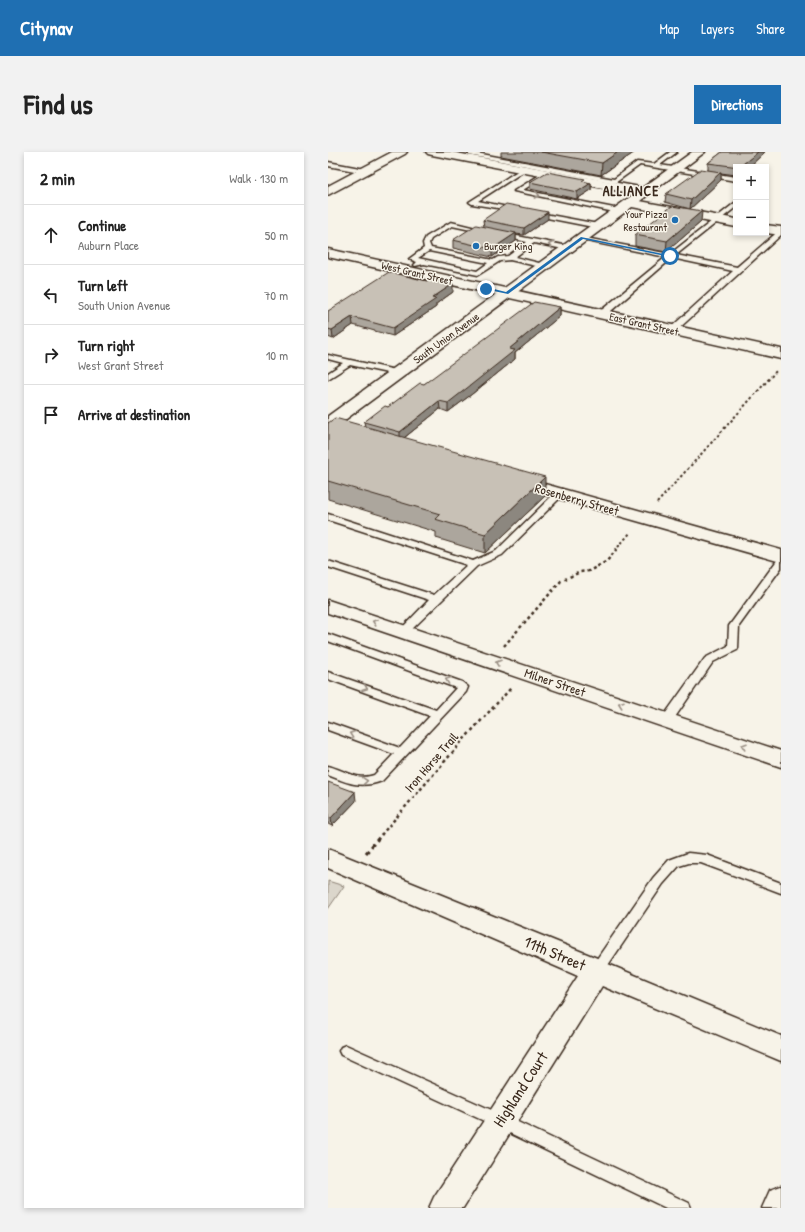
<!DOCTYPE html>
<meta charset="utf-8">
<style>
:root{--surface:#fff;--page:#f2f2f2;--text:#222;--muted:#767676;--line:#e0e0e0;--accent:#1f6fb2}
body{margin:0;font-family:"Patrick Hand",sans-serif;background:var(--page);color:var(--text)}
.controls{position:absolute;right:12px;top:12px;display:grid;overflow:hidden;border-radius:0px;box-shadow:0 2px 6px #0003}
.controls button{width:36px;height:36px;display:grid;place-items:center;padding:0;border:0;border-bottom:1px solid var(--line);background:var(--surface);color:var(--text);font:20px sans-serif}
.stop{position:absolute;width:12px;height:12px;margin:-9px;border:3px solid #1f6fb2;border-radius:50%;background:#fff}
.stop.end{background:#1f6fb2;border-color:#fff;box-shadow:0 1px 4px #0008}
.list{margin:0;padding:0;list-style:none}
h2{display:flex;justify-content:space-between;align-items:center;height:52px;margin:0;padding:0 16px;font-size:17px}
h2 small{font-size:13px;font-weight:400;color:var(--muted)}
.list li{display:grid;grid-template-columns:26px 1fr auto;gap:12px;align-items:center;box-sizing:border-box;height:60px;padding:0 16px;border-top:1px solid var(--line)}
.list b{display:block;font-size:15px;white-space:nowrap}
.list p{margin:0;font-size:13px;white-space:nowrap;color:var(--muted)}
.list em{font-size:13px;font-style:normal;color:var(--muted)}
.icon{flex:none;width:22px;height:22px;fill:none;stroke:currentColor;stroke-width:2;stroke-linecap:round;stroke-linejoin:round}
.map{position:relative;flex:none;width:453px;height:1056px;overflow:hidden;border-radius:0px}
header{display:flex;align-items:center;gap:24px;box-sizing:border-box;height:56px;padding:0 20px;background:var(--accent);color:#fff}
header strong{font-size:19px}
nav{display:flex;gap:22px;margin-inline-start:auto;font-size:14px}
.intro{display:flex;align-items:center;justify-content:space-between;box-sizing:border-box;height:96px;padding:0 24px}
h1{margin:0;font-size:28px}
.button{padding:10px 18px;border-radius:0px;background:var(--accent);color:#fff;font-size:14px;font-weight:700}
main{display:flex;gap:24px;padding:0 24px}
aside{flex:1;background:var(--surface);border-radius:0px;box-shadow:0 2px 6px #0003}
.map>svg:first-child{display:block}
.green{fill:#dbd6cb;stroke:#8b8074}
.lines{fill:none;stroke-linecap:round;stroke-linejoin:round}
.lane-casing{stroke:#3b2a1e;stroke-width:3}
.street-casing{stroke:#3b2a1e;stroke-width:3}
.secondary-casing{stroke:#3b2a1e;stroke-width:3}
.path-far2{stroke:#3b2a1e;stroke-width:2;stroke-dasharray:2.5 2.5;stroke-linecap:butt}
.path-far1{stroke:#3b2a1e;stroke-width:2.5;stroke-dasharray:3 3;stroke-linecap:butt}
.path{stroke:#3b2a1e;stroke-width:3;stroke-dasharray:4 4;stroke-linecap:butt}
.lane{fill:#f7f3e8;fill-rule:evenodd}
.street{fill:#f7f3e8;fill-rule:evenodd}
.secondary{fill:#f7f3e8;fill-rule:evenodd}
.wall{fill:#aca69d;stroke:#3b2a1e}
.shaded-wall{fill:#8c877f;stroke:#3b2a1e}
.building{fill:#c8c1b6;stroke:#3b2a1e}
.oneway{stroke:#998e83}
.route{fill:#1f6fb2}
.poi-dot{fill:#1f6fb2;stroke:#f7f3e8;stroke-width:1.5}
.labels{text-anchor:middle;stroke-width:3;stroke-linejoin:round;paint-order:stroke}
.far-poi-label{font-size:11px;fill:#3b2a1e;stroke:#f7f3e8;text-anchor:end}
.far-street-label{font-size:11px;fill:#3b2a1e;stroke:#f7f3e8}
.street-label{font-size:13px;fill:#3b2a1e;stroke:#f7f3e8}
.far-district-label{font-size:14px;font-weight:bold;letter-spacing:1px;fill:#3b2a1e;stroke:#f7f3e8}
.near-street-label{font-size:16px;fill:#3b2a1e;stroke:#f7f3e8}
</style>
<header>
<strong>Citynav</strong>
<nav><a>Map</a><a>Layers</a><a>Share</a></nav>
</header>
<div class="intro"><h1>Find us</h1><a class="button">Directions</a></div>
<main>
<aside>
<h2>2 min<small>Walk · 130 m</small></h2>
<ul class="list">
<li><svg class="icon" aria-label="ahead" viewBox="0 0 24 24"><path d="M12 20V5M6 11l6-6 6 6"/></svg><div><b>Continue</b><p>Auburn Place</p></div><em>50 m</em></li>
<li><svg class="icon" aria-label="left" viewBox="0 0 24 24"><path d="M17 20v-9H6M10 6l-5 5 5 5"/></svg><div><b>Turn left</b><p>South Union Avenue</p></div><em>70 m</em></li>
<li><svg class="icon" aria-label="right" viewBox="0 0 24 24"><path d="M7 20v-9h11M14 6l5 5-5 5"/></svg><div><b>Turn right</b><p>West Grant Street</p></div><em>10 m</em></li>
<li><svg class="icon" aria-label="arrive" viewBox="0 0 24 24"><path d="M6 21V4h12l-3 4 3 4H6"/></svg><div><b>Arrive at destination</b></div></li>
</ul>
</aside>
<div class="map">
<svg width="453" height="1056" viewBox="0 0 453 1056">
<rect width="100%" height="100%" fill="#f7f3e8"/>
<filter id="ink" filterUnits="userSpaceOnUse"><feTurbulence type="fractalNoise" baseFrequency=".025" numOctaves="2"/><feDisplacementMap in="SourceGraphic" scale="8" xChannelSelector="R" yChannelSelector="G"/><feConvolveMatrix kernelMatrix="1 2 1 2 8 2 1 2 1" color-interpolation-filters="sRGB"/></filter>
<g filter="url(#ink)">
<path class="green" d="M 0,729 L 16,734 L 0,757 Z"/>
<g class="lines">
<defs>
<g id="lane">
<path d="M 143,0 L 286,27 L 309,10 L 326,12 L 342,0 L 349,0 L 332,13 L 408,25 L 408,29 L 312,13 L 287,31 L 141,3 L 141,1 Z"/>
<path d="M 0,10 L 37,17 L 40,19 L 37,21 L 0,14 Z"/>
<path d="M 196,15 L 199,17 L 198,18 L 150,49 L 189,57 L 189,59 L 144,52 L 141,50 Z"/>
<path d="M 215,21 L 217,22 L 217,24 L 195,38 L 291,57 L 294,59 L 291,61 L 186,39 Z"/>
<path d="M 408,50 L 408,55 L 348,103 L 409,115 L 453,77 L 453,83 L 347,180 L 341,180 L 340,178 L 405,119 L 344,106 L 276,165 L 270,165 L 270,161 L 338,105 L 254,88 L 252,87 L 252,85 L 342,102 Z"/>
<path d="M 206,60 L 270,72 L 273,74 L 270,76 L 204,63 L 203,62 Z"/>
<path d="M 123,70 L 160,79 L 157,81 L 124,74 L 103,87 L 101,91 L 103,96 L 165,108 L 170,105 L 180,104 L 199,90 L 172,84 L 171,83 L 174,81 L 240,94 L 243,96 L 240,98 L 206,91 L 187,105 L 219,113 L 219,115 L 217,116 L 182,108 L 172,109 L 150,123 L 96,112 L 87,114 L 86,113 L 89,110 L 81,107 L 96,96 L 95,91 L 98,85 ZM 101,99 L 160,111 L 149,119 L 90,106 Z"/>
<path d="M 0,203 L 72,219 L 73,221 L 69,223 L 22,213 L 0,227 L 0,221 L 15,211 L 0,207 Z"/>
<path d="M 231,339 L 234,340 L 236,342 L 234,344 L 174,403 L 149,414 L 80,481 L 72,481 L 71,479 L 101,448 L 0,415 L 0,409 L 106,443 L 139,413 L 0,368 L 0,362 L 145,409 L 168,399 L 228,340 Z"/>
<path d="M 453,406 L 453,416 L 411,474 L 410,496 L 409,498 L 385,510 L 343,571 L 335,571 L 333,568 L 335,565 L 377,506 L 400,494 L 401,474 L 450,407 Z"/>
<path d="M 0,482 L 134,530 L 140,535 L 138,540 L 54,629 C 32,637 20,631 0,623 L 0,614 C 16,618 29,629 46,623 L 66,602 L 0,578 L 0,570 L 72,596 L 102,564 L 0,527 L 0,520 L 108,558 L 128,536 L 0,489 Z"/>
<path d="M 360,701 L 379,703 L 453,731 L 453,741 L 373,711 L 361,711 L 351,714 L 335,732 L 274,822 L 269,824 L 264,822 L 262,818 L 264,814 L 325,726 L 341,708 Z"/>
<path d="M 18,893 L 177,964 L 361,1051 L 363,1056 L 338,1056 L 167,974 L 13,903 L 11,899 L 13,895 Z"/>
</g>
<g id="street">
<path d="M 64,0 L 79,0 L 77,2 L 0,43 L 0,34 Z"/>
<path d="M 98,0 L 123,0 L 317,36 L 321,37 L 323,40 L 321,43 L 317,44 L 104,3 L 100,2 Z"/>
<path d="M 0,97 L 453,197 L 453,207 L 0,105 Z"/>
<path d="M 188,324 L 453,398 L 453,410 L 182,333 L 179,329 L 182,325 Z"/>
<path d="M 0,448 L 453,599 L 453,615 L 0,461 Z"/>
<path d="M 0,697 L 279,810 L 280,812 L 453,884 L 453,909 L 274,834 L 135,1056 L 101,1056 L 106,1045 L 250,824 L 0,716 Z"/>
<path d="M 453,1034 L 453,1056 L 434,1056 L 442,1038 Z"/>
</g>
<g id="secondary">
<path d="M 364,0 L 377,0 L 312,49 L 408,67 L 408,75 L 304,55 L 6,276 L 0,277 L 0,264 Z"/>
<path d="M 438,73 L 453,75 L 453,83 L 438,81 Z"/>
</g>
</defs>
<use href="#lane" class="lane-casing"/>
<use href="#street" class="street-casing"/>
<use href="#secondary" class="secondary-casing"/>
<g class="path-far2">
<path d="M 329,351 L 449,218"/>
<path d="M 290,395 L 303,380"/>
</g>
<g class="path-far1">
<path d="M 176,494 L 233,429 L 252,420 L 261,419 L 279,409 L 291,394"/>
<path d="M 53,683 L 137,586 L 183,536"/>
</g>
<path class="path" d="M 38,701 L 54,682"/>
<use href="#lane" class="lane"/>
<use href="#street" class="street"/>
<use href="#secondary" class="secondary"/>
</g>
<g class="wall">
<path d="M 173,0 L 307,0 L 273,23 L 173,4 Z"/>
<path d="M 394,0 L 437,0 L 421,15 L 408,15 L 408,23 L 393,21 L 393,28 L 362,57 L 337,50 L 338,42 L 380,18 L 380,11 Z"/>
<path d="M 202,30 L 257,30 L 263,31 L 263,38 L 249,47 L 202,37 Z"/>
<path d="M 220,67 L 196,83 L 188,82 L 188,89 L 164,105 L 125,96 L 125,88 L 156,75 L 155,68 Z"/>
<path d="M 373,70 L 338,100 L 307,94 L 307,83 Z"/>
<path d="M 125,140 L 108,152 L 108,155 L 65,184 L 25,173 L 5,187 L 0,185 L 0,159 Z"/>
<path d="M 232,155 L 232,164 L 187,201 L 187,207 L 144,242 L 120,260 L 112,257 L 76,286 L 217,344 L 157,401 L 108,386 L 108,380 L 0,347 L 0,271 L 37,274 L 36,270 L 96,232 Z"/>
<path d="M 0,630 L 28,649 L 4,674 L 0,672 Z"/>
</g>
<g class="shaded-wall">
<path d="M 290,0 L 307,0 L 273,23 L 274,11 Z"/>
<path d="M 430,0 L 437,0 L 421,15 L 411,15 Z"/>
<path d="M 393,20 L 393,28 L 362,57 L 363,48 Z"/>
<path d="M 263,31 L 263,38 L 249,47 L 249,40 Z"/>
<path d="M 374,59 L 373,70 L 338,100 L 339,89 Z"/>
<path d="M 220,60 L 220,67 L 196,83 L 196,76 Z"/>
<path d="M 188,81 L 188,89 L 164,105 L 164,97 Z"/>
<path d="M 125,132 L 125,140 L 108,152 L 108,155 L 65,184 L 65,176 L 104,146 Z"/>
<path d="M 232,155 L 232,164 L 187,201 L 187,207 L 144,242 L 120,260 L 120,251 L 181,197 Z"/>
<path d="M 24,165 L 25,173 L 5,187 L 4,178 Z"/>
<path d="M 111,249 L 112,257 L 72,289 L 72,280 Z"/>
<path d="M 217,325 L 217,344 L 157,401 L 157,382 Z"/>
<path d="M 27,640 L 28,649 L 4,674 L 3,666 Z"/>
</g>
<g class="building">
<path d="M 213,0 L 290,0 L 274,11 Z"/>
<path d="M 394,0 L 430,0 L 424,5 L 411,15 L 380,11 Z"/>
<path d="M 373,17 L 393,20 L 363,48 L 338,42 Z"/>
<path d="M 219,20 L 257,27 L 254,29 L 263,31 L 249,40 L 202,30 Z"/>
<path d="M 178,52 L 220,60 L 196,76 L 155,68 Z"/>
<path d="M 344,54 L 374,59 L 339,89 L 307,83 Z"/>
<path d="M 148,73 L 188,81 L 164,97 L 125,88 Z"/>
<path d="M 61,120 L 99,129 L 102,127 L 125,132 L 104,146 L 108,147 L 65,176 L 24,165 L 4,178 L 0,177 L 0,159 Z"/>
<path d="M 206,150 L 232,155 L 181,197 L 187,198 L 143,233 L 120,251 L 111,249 L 72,280 L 36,270 L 57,254 L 60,255 L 92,231 L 96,232 Z"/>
<path d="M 7,266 L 217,325 L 157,382 L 107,367 L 112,362 L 0,329 L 0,271 Z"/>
<path d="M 0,630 L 27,640 L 3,666 L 0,665 Z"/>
</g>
<defs><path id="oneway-chevron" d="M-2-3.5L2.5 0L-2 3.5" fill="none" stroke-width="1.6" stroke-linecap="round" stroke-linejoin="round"/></defs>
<g class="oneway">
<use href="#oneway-chevron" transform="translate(209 43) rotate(11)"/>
<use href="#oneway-chevron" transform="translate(223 93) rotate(-168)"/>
<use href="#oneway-chevron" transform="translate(47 470) rotate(-161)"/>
<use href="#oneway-chevron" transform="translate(170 511) rotate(-161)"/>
<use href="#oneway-chevron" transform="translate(120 528) rotate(-160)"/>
<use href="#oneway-chevron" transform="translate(37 536) rotate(20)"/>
<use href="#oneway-chevron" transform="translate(293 552) rotate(-161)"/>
<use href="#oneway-chevron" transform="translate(24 582) rotate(-160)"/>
<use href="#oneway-chevron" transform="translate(416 594) rotate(-161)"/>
<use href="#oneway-chevron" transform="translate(37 629) rotate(-5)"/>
</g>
</g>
<path class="route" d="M 253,85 L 345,104 L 342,105 L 255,87 L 180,142 L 156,137 L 158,135 L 178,140 Z"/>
<g class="poi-dot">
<circle cx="347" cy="68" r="4"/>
<circle cx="148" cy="94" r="4"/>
</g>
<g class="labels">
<g class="far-poi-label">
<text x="339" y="66">Your Pizza<tspan x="339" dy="13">Restaurant</tspan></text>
<text x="156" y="98" text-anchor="start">Burger King</text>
</g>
<g class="far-street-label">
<text transform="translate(89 121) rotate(13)" y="4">West Grant Street</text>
<text transform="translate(316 172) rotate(13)" y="4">East Grant Street</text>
<text transform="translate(118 186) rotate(-36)" y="4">South Union Avenue</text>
</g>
<g class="street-label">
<text transform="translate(249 347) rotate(16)" y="5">Rosenberry Street</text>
<text transform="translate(227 530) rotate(19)" y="5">Milner Street</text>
<text transform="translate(103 610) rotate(-49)" y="5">Iron Horse Trail</text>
</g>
<g class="far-district-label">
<text x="303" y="44">ALLIANCE</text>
</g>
<g class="near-street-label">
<text transform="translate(227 801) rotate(23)" y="6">11th Street</text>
<text transform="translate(192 937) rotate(-57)" y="6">Highland Court</text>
</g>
</g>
</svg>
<div class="controls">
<button>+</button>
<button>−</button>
</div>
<div class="stop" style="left:342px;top:104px"></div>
<div class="stop end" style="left:158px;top:137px"></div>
</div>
</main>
